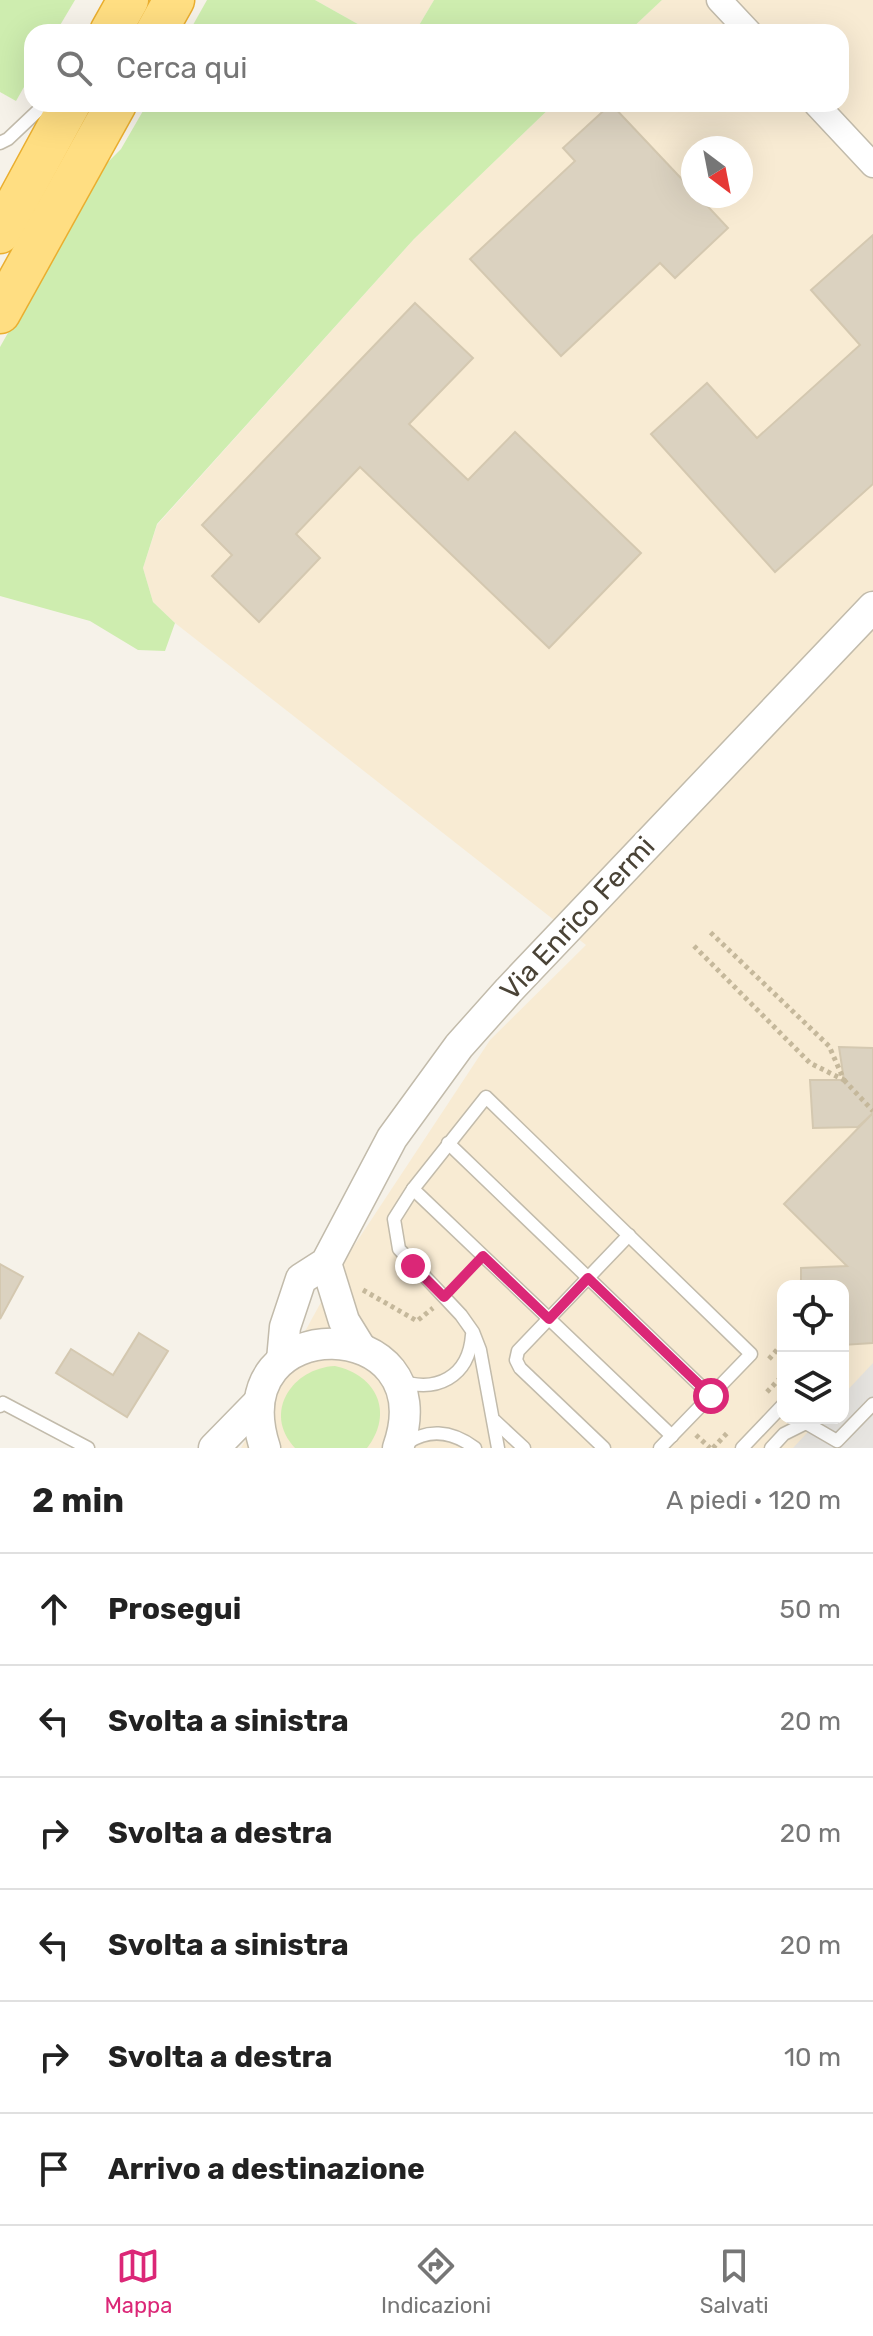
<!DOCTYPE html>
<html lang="it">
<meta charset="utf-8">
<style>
:root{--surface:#fff;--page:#f6f6f6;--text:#222;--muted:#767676;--line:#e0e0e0;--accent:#db2777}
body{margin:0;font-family:Rubik,sans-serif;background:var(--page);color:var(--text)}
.controls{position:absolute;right:24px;bottom:24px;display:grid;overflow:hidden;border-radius:16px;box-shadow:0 8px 32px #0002}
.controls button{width:72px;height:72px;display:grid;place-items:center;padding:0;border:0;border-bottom:2px solid var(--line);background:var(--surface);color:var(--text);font:40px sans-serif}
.compass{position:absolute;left:681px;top:136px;width:72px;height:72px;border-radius:50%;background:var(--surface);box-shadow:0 8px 32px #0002;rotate:148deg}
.stop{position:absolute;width:24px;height:24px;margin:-18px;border:6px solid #db2777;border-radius:50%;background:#fff}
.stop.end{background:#db2777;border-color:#fff;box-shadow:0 2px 8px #0008}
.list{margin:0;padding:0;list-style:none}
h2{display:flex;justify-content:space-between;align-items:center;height:104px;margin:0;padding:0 32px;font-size:34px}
h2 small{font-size:26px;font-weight:400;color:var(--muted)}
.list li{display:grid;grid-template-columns:52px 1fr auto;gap:24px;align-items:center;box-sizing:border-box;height:112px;padding:0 32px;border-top:2px solid var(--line)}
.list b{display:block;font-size:30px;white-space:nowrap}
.list em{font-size:26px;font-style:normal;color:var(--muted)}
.icon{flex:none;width:44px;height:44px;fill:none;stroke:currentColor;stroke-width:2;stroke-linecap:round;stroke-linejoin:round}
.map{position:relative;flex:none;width:873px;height:1448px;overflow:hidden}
.search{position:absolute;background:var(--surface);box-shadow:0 8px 32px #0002;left:24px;right:24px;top:24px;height:88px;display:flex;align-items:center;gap:20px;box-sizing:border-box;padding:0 28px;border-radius:24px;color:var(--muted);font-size:30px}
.sheet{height:776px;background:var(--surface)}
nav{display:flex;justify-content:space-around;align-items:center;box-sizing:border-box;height:112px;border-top:2px solid var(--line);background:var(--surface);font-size:22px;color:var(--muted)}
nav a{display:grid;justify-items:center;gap:4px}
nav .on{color:var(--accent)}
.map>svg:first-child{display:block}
.commercial{fill:#f8ebd3;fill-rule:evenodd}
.green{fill:#ceedaf}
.parking{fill:#e7e5e1}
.building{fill:#dbd2c0;stroke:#d4c8b0;stroke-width:2}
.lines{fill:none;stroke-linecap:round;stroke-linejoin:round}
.service-casing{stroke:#c2bbab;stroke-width:15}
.minor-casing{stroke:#c2bbab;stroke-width:27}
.tertiary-casing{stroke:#c2bbab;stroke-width:33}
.trunk-casing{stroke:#eaae2f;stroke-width:43}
.path{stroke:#c5b89b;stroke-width:5;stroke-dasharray:4 4;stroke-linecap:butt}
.service{stroke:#fff;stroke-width:12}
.minor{stroke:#fff;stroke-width:24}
.tertiary{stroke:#fff;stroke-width:30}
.trunk{stroke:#ffde82;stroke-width:40}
.route{stroke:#db2777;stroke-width:10}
.labels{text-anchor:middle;stroke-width:8;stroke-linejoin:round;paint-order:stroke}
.street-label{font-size:28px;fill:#4a4336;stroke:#fff}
</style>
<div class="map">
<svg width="873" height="1448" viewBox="0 0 873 1448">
<rect width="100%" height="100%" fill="#f6f2e9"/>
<g class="commercial">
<path d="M 315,0 L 434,0 L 415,32 L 372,32 Z"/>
<path d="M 662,0 L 873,0 L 873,1448 L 241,1448 L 342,1264 L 490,1040 L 586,945 L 175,623 L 153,602 L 143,568 L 157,525 L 414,239 L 554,104 L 841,104 L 841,32 L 628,32 ZM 693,148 L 741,148 L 741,196 L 693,196 ZM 783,1286 L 843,1286 L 843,1418 L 783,1418 Z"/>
</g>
<g class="green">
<path d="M 0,0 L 75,0 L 56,32 L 32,32 L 32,73 L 16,101 L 0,92 Z"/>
<path d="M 207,0 L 315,0 L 372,32 L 189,32 Z"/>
<path d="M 434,0 L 662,0 L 628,32 L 415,32 Z"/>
<path d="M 147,104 L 554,104 L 414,239 L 157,524 L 143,568 L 153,602 L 175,623 L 165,651 L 138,650 L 90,621 L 0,596 L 0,347 L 101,169 L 121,149 Z"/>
<path d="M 335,1366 C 377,1375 394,1413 367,1448 L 295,1448 C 262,1413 292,1368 335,1366 Z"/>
</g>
<path class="parking" d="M 873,1363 L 873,1448 L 793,1448 L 821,1418 L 843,1418 L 843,1395 Z"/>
<g class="building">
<path d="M 611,104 L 693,191 L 693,196 L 698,196 L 728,228 L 675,278 L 660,263 L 561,356 L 470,259 L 575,161 L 563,148 Z"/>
<path d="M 873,235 L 873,484 L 775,572 L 651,434 L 707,383 L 757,438 L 860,345 L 811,290 Z"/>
<path d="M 415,303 L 473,358 L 409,424 L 468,480 L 515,432 L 641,553 L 549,648 L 360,467 L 296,534 L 320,558 L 259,622 L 212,576 L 232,555 L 202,525 Z"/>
<path d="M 839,1047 L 873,1048 L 873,1113 L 858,1127 L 813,1128 L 810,1080 L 844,1080 Z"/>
<path d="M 873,1113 L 873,1343 L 843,1345 L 843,1286 L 801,1286 L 801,1268 L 847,1266 L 784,1204 Z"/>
<path d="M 0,1264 L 23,1277 L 0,1319 Z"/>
<path d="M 139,1333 L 168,1351 L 127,1417 L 56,1373 L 71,1349 L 113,1375 Z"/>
</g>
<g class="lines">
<defs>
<g id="service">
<path d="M 0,143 L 8,139 L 45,104"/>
<path d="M 448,1143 L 711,1396"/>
<path d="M 413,1189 L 672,1436"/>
<path d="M 398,1380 C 436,1394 469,1377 472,1335"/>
<path d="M 0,1406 L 3,1403 L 88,1448"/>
<path d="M 495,1421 L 524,1448"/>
<path d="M 403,1446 C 426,1428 451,1430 475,1448"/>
<path d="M 498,1448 L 480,1350 L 473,1332 L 461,1315 L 399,1249 L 394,1219 L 413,1189 L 486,1097 L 751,1354 L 660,1448"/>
<path d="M 604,1448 L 520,1368 L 516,1360 L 518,1351 L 629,1235"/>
<path d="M 742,1448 L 783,1405"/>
<path d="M 771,1448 L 784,1434 L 806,1423 L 837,1441 L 873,1404"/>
</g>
<g id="minor">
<path d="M 719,0 L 749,32"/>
<path d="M 816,104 L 873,165"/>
</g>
<g id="tertiary">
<path d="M 326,1263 L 344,1321 L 360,1347"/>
<path d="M 282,1360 L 285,1327 L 301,1279 L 326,1263 L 392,1138 L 459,1046 L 509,990 L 873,607"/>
<path d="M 214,1448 L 259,1402"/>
<path d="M 265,1448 C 219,1307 446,1311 398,1448"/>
</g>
<g id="trunk">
<path d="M 110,32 L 128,0"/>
<path d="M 156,32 L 174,0"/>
<path d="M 0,233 L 70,104"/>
<path d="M 0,313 L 116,104"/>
</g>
</defs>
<use href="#service" class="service-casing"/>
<use href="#minor" class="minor-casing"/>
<use href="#tertiary" class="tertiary-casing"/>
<use href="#trunk" class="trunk-casing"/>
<g class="path">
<path d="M 694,946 L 810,1063 L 844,1080 L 829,1046 L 709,931"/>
<path d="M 844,1080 L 873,1111"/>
<path d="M 456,1284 L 471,1268"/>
<path d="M 363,1290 L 417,1321 L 433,1308"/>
<path d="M 769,1359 L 783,1343"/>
<path d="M 767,1392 L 783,1375"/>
<path d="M 696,1435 L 710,1448"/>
<path d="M 713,1448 L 729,1431"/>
</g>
<use href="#service" class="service"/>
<use href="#minor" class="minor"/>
<use href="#tertiary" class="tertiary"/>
<use href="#trunk" class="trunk"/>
</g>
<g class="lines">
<path class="route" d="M 413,1266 L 444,1297 L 483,1256 L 549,1319 L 588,1278 L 711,1396"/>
</g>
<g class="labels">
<g class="street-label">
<text transform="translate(577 918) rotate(-47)" y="10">Via Enrico Fermi</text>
</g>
</g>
</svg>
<div class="controls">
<button><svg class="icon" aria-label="locate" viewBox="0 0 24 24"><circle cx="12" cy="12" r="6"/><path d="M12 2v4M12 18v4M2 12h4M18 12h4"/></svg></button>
<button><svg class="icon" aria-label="layers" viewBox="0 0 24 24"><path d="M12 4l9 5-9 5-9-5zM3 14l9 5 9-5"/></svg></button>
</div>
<svg class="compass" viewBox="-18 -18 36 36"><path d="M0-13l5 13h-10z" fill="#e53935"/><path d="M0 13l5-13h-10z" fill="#767676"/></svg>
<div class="stop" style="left:711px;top:1396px"></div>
<div class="stop end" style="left:413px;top:1266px"></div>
<div class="search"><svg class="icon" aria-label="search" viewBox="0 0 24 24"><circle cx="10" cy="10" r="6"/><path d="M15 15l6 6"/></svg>Cerca qui</div>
</div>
<section class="sheet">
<h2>2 min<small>A piedi · 120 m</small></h2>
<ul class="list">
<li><svg class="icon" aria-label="ahead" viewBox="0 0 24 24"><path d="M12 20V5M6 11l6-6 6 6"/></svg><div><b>Prosegui</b></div><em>50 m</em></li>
<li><svg class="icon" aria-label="left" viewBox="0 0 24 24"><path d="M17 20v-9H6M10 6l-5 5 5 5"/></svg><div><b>Svolta a sinistra</b></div><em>20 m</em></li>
<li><svg class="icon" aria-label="right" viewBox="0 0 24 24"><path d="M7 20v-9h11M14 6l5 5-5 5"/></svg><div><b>Svolta a destra</b></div><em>20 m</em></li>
<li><svg class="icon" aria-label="left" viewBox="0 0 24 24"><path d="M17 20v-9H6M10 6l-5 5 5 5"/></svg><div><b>Svolta a sinistra</b></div><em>20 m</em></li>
<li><svg class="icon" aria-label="right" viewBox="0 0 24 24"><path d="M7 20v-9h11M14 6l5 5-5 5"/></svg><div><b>Svolta a destra</b></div><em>10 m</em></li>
<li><svg class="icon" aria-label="arrive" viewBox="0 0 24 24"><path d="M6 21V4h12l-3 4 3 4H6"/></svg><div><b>Arrivo a destinazione</b></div></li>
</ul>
</section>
<nav>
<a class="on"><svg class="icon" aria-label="map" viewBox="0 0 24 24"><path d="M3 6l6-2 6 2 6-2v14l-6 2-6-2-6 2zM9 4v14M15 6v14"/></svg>Mappa</a>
<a><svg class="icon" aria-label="directions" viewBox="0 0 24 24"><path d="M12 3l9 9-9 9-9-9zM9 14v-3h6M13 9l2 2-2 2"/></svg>Indicazioni</a>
<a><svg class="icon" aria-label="saved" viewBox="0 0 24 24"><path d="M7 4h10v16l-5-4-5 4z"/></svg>Salvati</a>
</nav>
